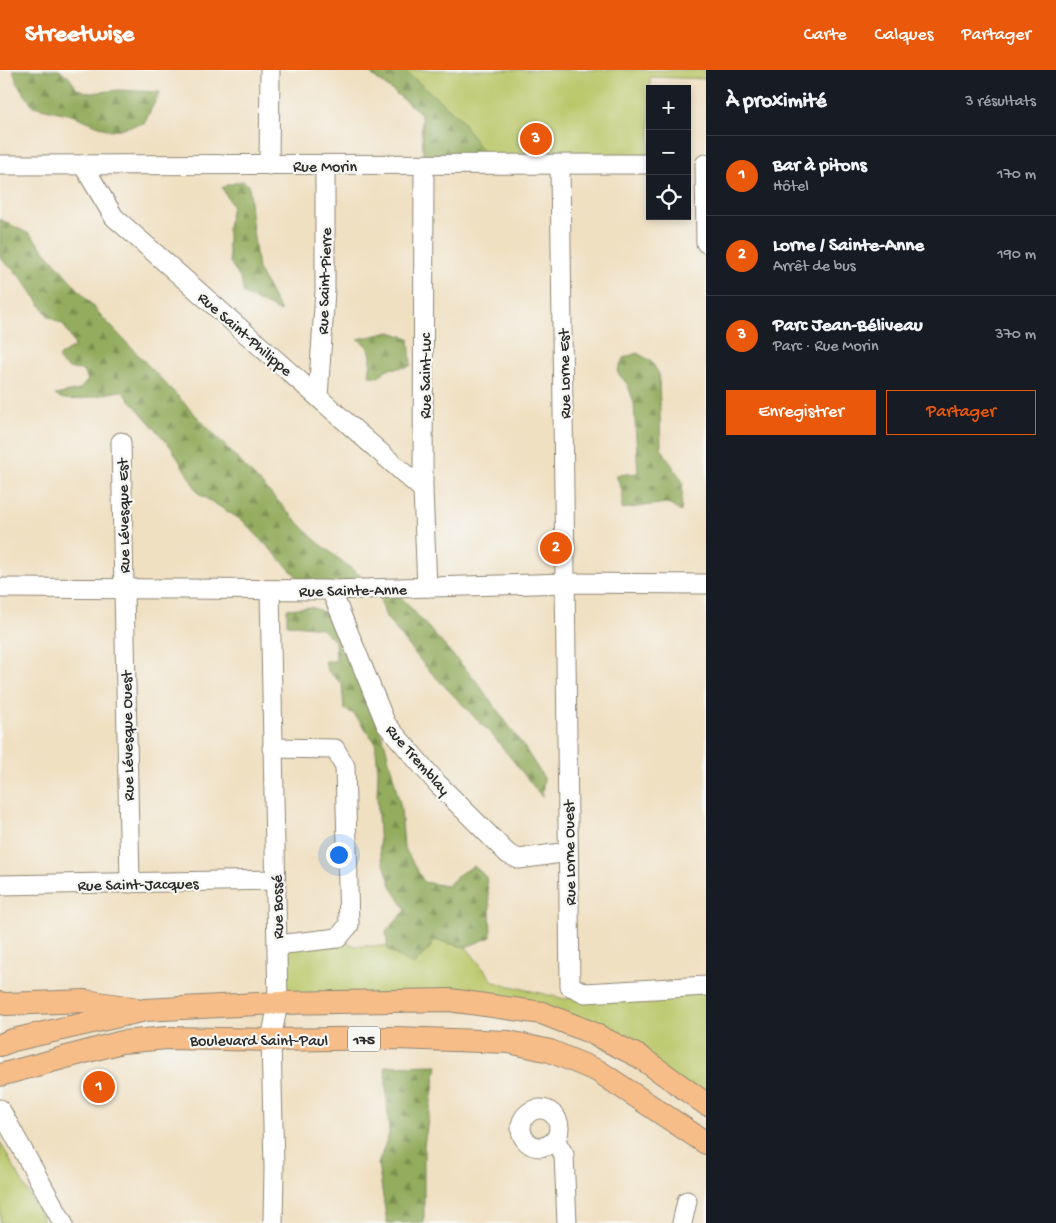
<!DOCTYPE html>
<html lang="fr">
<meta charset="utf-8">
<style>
:root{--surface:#171b24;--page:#20242c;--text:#f1f3f6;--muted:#9ea1a6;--line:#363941;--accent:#ea580c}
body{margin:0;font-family:"Gochi Hand",sans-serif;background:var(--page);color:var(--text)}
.controls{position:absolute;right:15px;top:15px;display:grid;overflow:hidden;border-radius:0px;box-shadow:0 2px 8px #0003}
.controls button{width:45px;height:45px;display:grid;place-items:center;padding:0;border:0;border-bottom:1px solid var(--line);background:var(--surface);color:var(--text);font:25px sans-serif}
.you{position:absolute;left:338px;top:784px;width:18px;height:18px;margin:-12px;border:4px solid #fff;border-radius:50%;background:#1a73e8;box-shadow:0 0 0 8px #1a73e833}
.badge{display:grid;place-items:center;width:32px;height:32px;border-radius:50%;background:var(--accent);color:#fff;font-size:16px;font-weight:700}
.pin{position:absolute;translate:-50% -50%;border:2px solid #fff;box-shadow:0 1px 5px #0006}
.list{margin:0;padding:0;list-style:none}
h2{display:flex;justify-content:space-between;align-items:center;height:65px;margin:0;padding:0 20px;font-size:21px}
h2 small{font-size:16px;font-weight:400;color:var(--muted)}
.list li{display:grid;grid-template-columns:32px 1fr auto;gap:15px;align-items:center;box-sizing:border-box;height:80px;padding:0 20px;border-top:1px solid var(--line)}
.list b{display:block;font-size:19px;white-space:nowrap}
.list p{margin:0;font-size:16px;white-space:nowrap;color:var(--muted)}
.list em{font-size:16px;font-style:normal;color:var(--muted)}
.actions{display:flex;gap:10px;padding:15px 20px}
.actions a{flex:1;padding:11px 0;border:1px solid var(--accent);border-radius:0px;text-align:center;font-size:18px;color:var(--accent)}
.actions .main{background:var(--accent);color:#fff}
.icon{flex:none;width:28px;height:28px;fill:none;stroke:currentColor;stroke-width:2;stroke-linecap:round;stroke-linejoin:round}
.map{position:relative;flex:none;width:706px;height:1153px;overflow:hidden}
header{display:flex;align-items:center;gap:30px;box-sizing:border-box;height:70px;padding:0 25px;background:var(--accent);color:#fff}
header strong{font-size:24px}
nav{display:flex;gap:28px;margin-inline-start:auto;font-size:18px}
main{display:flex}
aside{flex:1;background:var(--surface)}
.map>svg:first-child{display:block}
.green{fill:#bac769;stroke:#72794a}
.forest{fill:url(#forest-firs);stroke:#5f6c44}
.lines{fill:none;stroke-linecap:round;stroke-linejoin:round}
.minor-casing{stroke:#8e8676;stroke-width:21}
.major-casing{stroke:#8e8676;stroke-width:24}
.minor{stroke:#fff;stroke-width:19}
.major{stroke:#f7bd88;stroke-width:22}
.labels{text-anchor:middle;stroke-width:4.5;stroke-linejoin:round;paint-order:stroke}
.shield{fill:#f6f6f2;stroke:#686867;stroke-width:1}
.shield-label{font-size:15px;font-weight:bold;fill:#2b2b2b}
.street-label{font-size:16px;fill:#2b2b2b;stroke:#f6f6f2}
</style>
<header>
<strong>Streetwise</strong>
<nav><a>Carte</a><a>Calques</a><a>Partager</a></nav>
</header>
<main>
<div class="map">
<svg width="706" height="1153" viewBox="0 0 706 1153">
<defs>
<pattern id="forest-firs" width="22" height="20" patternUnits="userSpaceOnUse" patternTransform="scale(1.25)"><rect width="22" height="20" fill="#93ac5d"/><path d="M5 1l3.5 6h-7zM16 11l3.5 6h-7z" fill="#788c4d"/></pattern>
</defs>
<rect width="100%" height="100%" fill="#f6f6f2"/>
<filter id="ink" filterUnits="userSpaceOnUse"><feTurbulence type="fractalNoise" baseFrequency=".02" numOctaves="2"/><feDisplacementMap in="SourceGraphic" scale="10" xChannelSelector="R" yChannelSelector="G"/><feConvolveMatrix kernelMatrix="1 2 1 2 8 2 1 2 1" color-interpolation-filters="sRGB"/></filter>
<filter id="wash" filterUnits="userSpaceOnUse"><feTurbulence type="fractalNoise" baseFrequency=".0096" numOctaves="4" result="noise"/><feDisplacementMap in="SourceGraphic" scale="20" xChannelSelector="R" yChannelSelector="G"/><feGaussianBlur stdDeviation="1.12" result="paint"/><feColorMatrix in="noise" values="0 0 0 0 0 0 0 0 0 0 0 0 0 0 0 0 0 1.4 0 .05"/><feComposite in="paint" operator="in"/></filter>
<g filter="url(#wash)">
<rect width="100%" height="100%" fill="#f0e0c2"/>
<g class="green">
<path d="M 366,0 L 706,0 L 706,9 L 650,7 L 650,94 L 424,95 L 421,43 Z"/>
<path d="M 338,868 L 355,876 L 388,876 L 388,880 L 429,879 L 434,870 L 466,877 L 494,912 L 565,929 L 585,923 L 706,916 L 706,1034 L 542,943 L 278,933 L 277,875 Z"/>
<path d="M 0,1072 L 45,1153 L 0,1153 Z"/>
</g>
<g class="forest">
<path d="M 13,0 L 59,0 L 69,7 L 77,19 L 90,23 L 119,20 L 160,22 L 144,53 L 111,61 L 75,46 L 33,36 L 17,13 Z"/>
<path d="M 366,0 L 404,0 L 460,48 L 491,95 L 424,95 L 421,43 Z"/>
<path d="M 242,111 L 249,115 L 251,143 L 258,199 L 281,242 L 244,224 L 241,210 L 230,192 L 228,176 L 228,157 L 232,135 L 222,118 L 227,115 Z"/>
<path d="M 0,149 L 31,165 L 105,250 L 314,469 L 377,519 L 402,528 L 477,612 L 524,677 L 544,708 L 542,727 L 494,667 L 425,596 L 386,547 L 377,520 L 305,515 L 243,451 L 199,424 L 171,377 L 122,321 C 103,322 72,337 55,325 L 79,320 L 88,310 L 82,300 C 71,299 63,299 58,287 L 75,276 L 64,255 L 49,247 L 21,207 L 0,188 Z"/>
<path d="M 390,262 L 409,268 L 411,295 L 408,297 L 387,299 L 379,307 L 369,306 C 371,287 375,281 358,269 Z"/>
<path d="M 637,283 L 651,291 L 659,304 L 661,378 L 683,412 L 681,442 L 667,433 L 622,439 L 622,420 L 616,405 L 638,403 L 634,333 L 628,315 L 617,302 L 623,288 Z"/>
<path d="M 311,537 L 336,547 L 360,599 L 385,674 L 401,738 L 404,777 L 424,812 L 447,816 L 461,803 L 474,796 L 486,807 L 490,837 L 491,867 L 466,877 L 434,870 L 429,879 L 413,895 L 388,880 L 386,862 L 406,840 L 392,818 L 380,783 L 377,725 L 378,701 L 375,672 L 354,644 L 344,639 L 342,614 L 327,600 L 325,591 L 336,591 L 335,571 L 320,558 L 287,554 L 287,539 Z"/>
<path d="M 437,995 L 424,1075 L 424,1153 L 387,1153 L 378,1094 L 389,1064 L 385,996 Z"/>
</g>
</g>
<g filter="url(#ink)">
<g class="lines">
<defs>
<g id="minor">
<path d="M 705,94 L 706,173"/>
<path d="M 0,95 L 650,94"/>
<path d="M 83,95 L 114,147 L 423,420"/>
<path d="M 269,95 L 270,0"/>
<path d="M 424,95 L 423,420 L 427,517"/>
<path d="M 560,95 L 570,916 L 585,923 L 706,916"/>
<path d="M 318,327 L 325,221 L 325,95"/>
<path d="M 121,372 L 130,813"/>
<path d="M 0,518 L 331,520 L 565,513 L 706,514"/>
<path d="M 270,520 L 278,933 L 271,970 L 274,1098 L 273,1153"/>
<path d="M 331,520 L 386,654 L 437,713 L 508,784 L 519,789 L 568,782"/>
<path d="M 272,678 L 335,679 L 345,696 L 349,855 L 338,868 L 277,875"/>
<path d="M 0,815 L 276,810"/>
<path d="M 0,1039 L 63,1153"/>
<circle cx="540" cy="1058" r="19"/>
<path d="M 555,1070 L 564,1085 L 567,1153"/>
<path d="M 682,1153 L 687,1131"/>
</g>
<g id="major">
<path d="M 0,933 L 6,934 L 85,931 L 132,938"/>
<path d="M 0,975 L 13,970 L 145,940 L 278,933 L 450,930 L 542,943 L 590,962 L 640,987 L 706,1034"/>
<path d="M 0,1005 L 122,972 L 167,968 L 271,970 L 396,968 L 509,972 L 550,981 L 598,1001 L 706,1073"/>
</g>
</defs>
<use href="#minor" class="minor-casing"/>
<use href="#major" class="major-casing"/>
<use href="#minor" class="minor"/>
<use href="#major" class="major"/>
</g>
</g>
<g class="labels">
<rect class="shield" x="348" y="956.5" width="32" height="25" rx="4"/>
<g class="shield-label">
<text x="364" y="974">175</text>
</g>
<g class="street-label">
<text x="325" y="101">Rue Morin</text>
<text transform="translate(323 211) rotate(-88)" y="6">Rue Saint-Pierre</text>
<text transform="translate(246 263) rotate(41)" y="6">Rue Saint-Philippe</text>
<text transform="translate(563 304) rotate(-91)" y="6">Rue Lorne Est</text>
<text transform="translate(424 306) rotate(-90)" y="6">Rue Saint-Luc</text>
<text transform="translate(122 446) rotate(-91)" y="6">Rue Lévesque Est</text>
<text transform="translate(353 519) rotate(-1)" y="6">Rue Sainte-Anne</text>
<text transform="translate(126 666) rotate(-91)" y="6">Rue Lévesque Ouest</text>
<text transform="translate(419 689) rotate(49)" y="6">Rue Tremblay</text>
<text transform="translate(568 783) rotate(-91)" y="6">Rue Lorne Ouest</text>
<text transform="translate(138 813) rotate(-1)" y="6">Rue Saint-Jacques</text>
<text transform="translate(276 837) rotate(-91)" y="6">Rue Bossé</text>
<text x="259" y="975">Boulevard Saint-Paul</text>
</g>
</g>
</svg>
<div class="controls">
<button>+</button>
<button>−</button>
<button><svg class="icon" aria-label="locate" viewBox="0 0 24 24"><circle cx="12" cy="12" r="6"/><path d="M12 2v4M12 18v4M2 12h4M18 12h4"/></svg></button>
</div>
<div class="you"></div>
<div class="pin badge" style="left:99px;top:1017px">1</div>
<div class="pin badge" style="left:556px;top:478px">2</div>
<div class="pin badge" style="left:536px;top:69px">3</div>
</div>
<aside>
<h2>À proximité<small>3 résultats</small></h2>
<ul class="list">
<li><span class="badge">1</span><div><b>Bar à pitons</b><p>Hôtel</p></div><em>170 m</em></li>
<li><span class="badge">2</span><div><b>Lorne / Sainte-Anne</b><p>Arrêt de bus</p></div><em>190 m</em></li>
<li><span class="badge">3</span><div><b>Parc Jean-Béliveau</b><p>Parc · Rue Morin</p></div><em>370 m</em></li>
</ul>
<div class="actions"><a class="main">Enregistrer</a><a>Partager</a></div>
</aside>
</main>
